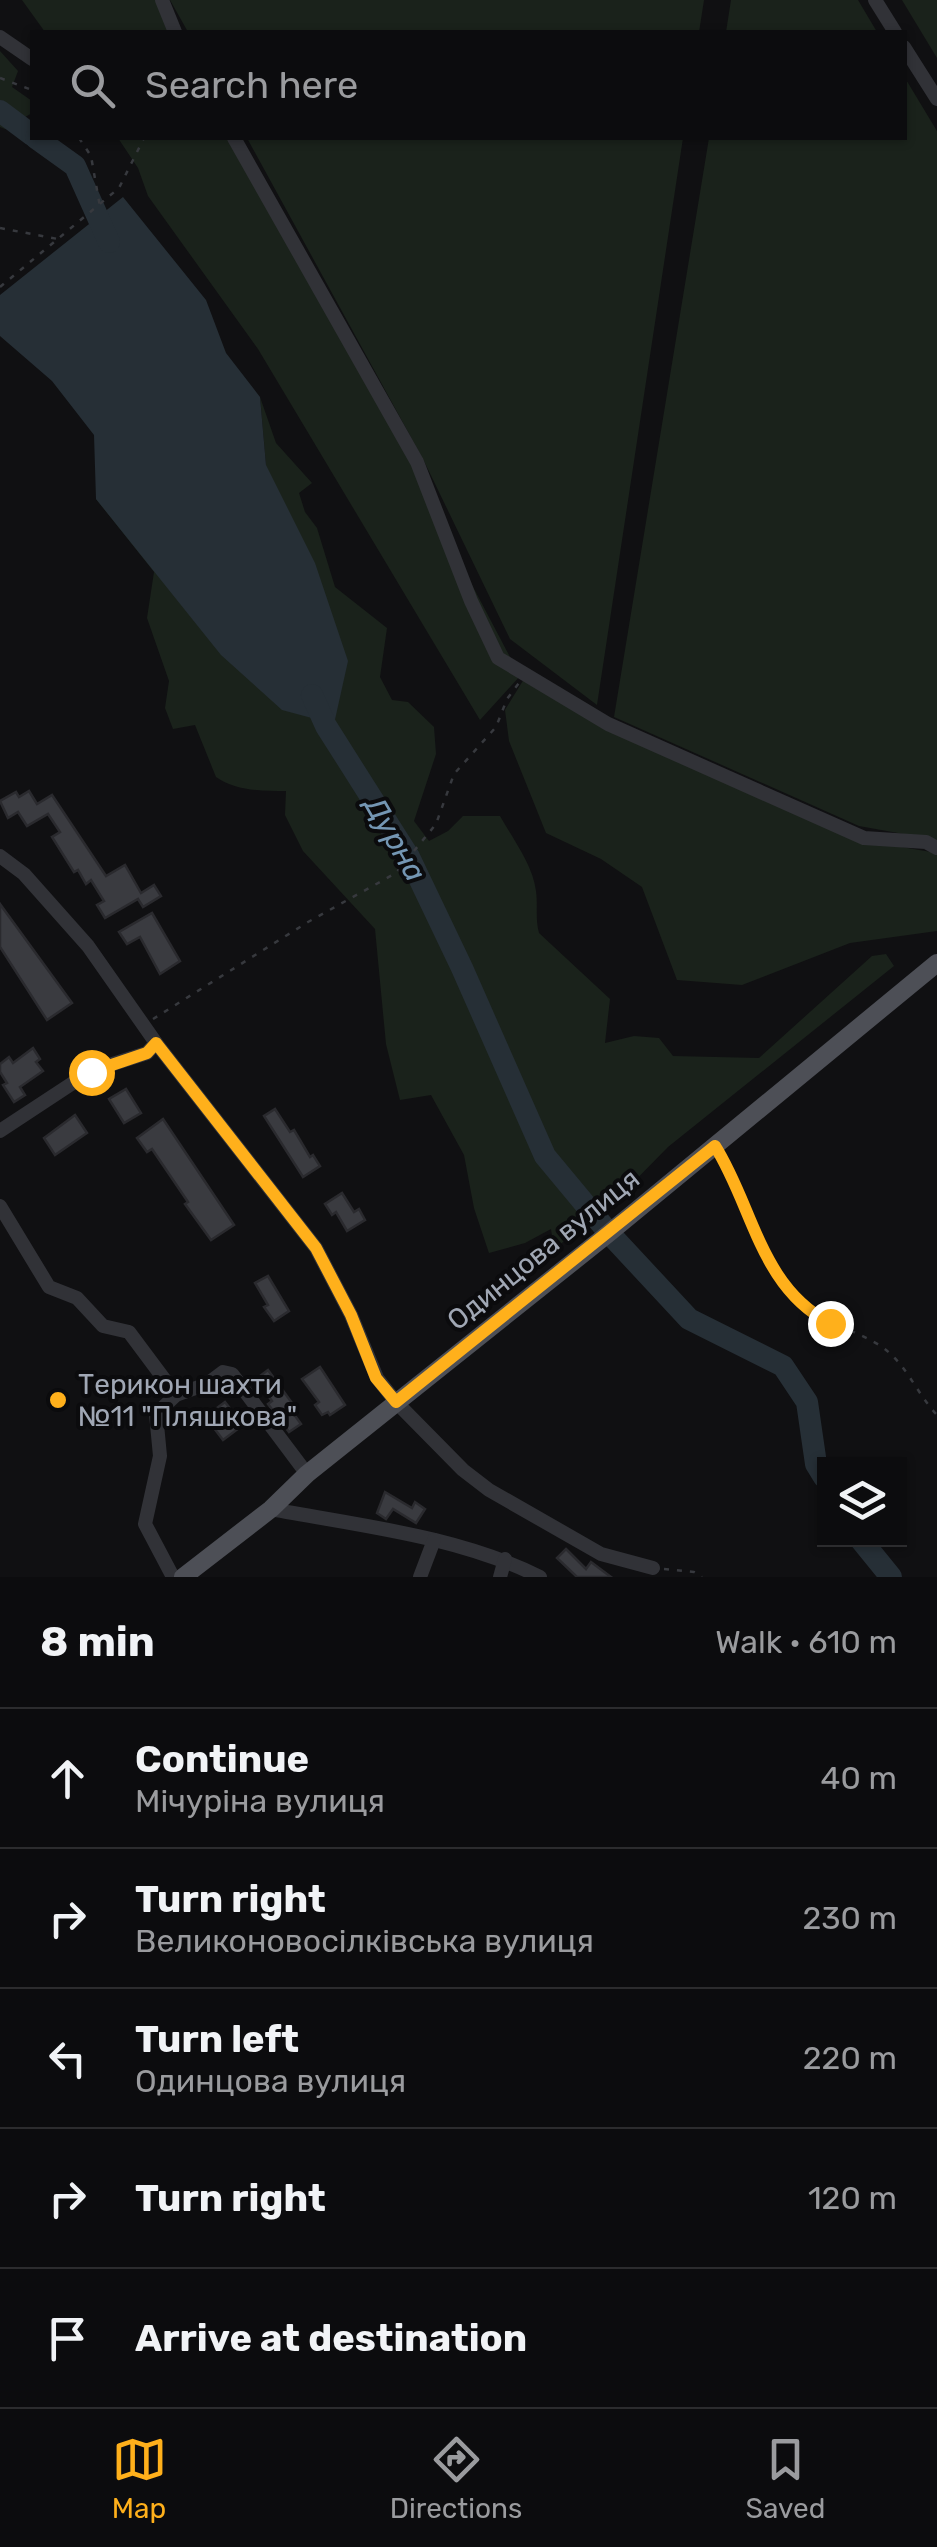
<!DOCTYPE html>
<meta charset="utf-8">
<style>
:root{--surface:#0c0c0e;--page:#151517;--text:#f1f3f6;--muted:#9a9b9e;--line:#2c2c2e;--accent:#ffb01b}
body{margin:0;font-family:Rubik,sans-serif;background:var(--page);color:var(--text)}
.controls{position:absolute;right:30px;bottom:30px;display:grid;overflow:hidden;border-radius:0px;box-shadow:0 2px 8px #0004}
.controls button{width:90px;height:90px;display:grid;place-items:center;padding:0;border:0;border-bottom:2px solid var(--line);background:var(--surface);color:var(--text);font:50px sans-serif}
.stop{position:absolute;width:30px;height:30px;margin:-22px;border:8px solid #ffb01b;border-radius:50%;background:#fff}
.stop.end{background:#ffb01b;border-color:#fff;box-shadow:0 2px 10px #0008}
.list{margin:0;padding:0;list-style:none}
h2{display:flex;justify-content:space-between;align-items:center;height:130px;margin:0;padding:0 40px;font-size:42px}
h2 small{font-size:32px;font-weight:400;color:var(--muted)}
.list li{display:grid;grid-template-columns:65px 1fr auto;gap:30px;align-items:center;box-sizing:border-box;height:140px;padding:0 40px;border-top:2px solid var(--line)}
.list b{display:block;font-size:38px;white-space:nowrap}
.list p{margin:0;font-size:32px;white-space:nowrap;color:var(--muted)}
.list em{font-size:32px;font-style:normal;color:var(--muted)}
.icon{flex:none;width:55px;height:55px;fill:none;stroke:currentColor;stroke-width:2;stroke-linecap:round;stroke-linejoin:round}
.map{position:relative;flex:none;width:937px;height:1577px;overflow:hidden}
.search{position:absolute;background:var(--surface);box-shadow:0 2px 8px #0004;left:30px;right:30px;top:30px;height:110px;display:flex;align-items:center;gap:25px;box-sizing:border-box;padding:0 35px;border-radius:0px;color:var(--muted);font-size:38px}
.sheet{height:830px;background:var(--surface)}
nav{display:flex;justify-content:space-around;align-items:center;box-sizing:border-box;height:140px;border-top:2px solid var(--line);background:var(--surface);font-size:28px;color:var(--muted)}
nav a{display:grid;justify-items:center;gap:5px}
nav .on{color:var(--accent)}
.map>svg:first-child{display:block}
.green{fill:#1a221b}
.water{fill:#262f36}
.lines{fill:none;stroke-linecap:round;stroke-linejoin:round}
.river{stroke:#262f36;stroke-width:22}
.building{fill:#3a3b40;stroke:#2a2a2e;stroke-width:2.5}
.path{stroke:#37393e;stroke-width:2.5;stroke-dasharray:5 8;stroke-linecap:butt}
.minor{stroke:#313237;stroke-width:14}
.major{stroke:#4d4f56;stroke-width:18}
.route{stroke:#ffb01b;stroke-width:12}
.poi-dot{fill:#ffb01b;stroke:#0b0b0d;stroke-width:4}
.labels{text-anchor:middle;stroke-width:8;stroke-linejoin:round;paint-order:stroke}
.street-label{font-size:28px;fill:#a0a7b4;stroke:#0b0b0d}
.poi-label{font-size:28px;fill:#a0a7b4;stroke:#0b0b0d;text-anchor:start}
.water-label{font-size:30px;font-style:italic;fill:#7496b3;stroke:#0b0b0d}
</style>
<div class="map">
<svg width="937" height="1577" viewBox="0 0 937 1577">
<rect width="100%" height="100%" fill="#101012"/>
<g class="green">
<path d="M 22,0 L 163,0 L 180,32 L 45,32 Z"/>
<path d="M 170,0 L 704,0 L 699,32 L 188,32 Z"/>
<path d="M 731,0 L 858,0 L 877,32 L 726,32 Z"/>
<path d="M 902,0 L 937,0 L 937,58 Z"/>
<path d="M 0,51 L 18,71 L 12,87 L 32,101 L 32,113 L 5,129 L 0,127 Z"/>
<path d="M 905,78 L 937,131 L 937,840 L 859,826 L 614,717 L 709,138 L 904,138 Z"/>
<path d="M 118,138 L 236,138 L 414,467 L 423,492 L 520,676 L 480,720 L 258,349 L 148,196 L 138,168 Z"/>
<path d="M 247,138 L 683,138 L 597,705 L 510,639 L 424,461 Z"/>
<path d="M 260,397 L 276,443 L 312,483 L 299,493 L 305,512 L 317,528 L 335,587 L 387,628 L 380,677 L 392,700 L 408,702 L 434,727 L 436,754 L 414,821 L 429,841 L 448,831 L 463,816 L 500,816 C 513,839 533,865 536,891 C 538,906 535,918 539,933 L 610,999 L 605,1043 L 634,1036 L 659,1038 L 673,1056 L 759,1058 L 872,956 L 886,954 L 894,966 L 668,1147 L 612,1204 L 554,1249 L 551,1229 L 525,1243 L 489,1253 L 474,1208 L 464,1155 L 431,1095 L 400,1100 L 386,1044 L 375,929 L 303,851 L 285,815 L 286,791 C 263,791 235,791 216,777 L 195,725 L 173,729 L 165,708 L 169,681 L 147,618 L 154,572 L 96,499 L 266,465 Z"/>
<path d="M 524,679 L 854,839 L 937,853 L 937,931 L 850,943 L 742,985 L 677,980 L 642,887 L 601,859 L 546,833 L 509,741 L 505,710 Z"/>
</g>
<path class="water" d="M 123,197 L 206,300 L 226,353 L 260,397 L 266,465 L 315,563 L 348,661 L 334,724 L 282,710 L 221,655 L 96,499 L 94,435 L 52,381 L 0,336 L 0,295 Z"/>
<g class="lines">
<g class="river">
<path d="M 0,111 L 32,135"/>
<path d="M 36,138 L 75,166 L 109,242"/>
<path d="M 312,695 L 326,726 L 409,857 L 462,968 L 545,1156 L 609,1233 L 689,1319 L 783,1366 L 807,1402 L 816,1464 L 824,1477"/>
<path d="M 861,1540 L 891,1577"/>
</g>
</g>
<g class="building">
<path d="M 29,791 L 37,804 L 52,795 L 106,876 L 125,865 L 141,893 L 154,885 L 161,896 L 143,907 L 138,899 L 105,918 L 97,905 L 104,901 L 91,880 L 86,884 L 78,870 L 74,872 L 52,837 L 60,832 L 48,814 L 27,826 L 18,812 L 8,818 L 0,801 L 16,792 L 19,797 Z"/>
<path d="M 0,904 L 72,1003 L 47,1020 L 0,947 Z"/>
<path d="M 152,913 L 180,961 L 160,974 L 140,937 L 127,944 L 119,932 Z"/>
<path d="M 33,1048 L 40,1059 L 36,1062 L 43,1071 L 20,1087 L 25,1095 L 14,1102 L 3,1085 L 7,1083 L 0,1072 L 0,1064 L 9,1057 L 13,1063 Z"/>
<path d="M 126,1089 L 141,1113 L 124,1123 L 109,1099 Z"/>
<path d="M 275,1109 L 290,1132 L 294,1130 L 310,1157 L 313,1155 L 320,1166 L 303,1177 L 264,1116 Z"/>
<path d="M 75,1115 L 87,1133 L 55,1155 L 44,1138 Z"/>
<path d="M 163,1119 L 234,1225 L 211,1240 L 185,1204 L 188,1202 L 152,1149 L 147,1152 L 137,1138 Z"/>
<path d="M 342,1193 L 354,1212 L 359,1209 L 365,1220 L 347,1231 L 336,1212 L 332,1215 L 325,1204 Z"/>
<path d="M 268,1276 L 289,1311 L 274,1321 L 264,1307 L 268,1305 L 255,1283 Z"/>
<path d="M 320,1367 L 345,1405 L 330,1415 L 328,1412 L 322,1415 L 315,1405 L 319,1402 L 302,1379 Z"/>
<path d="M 268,1370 L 292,1403 L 288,1406 L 301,1424 L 289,1432 L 268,1404 L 272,1401 L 256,1379 Z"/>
<path d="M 225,1402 L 243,1425 L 223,1440 L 211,1424 L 219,1419 L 213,1411 Z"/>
<path d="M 385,1492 L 412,1508 L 415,1502 L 425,1509 L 416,1523 L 393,1509 L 386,1519 L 377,1513 Z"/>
<path d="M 566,1549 L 586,1569 L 591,1562 L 611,1577 L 577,1577 L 557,1558 Z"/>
</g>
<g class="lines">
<g class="path">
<path d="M 0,78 L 32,90"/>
<path d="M 79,138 L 91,156 L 100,207"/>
<path d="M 0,228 L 58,239"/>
<path d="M 0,287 L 119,188 L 144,138"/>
<path d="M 153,1019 L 308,922 L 396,873 L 436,824 L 454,774 L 496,727 L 507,699 L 519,683"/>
<path d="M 724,1160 C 745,1201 755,1255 787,1290 C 813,1319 847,1326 879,1345 C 906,1362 916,1393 937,1415"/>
<path d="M 664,1569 L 694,1572 L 702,1577"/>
</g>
<g class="minor">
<path d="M 162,0 L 175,32"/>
<path d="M 875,0 L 895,32"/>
<path d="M 0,37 L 32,59"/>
<path d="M 904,47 L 937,99"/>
<path d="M 234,138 L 417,462 L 471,601 L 498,658 L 608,724 L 864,838 L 926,842 L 937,848"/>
<path d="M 0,856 L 24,874 L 88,946 L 156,1043 L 316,1248 L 351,1315 L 377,1378 L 396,1402 L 463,1470 L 489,1490 L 601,1554 L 653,1568"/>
<path d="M 0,1131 L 91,1071 L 147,1053 L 156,1043"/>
<path d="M 0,1206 L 49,1287 L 77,1298 L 103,1326 L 129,1332 L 176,1395 L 207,1384 L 223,1372 L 232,1374 L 307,1474"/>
<path d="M 271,1509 C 361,1526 458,1536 540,1577"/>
<path d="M 173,1577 L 145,1524 L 160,1456 L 156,1414 L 176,1395"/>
<path d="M 420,1577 L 434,1540"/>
<path d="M 500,1577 L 505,1559"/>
</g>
<path class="major" d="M 183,1577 L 271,1509 L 307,1474 L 609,1233 L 937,963"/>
</g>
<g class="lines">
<path class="route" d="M 91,1072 L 147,1053 L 156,1043 L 316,1248 L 351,1315 L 376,1378 L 396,1402 L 715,1146 C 753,1206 760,1287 830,1323"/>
</g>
<circle class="poi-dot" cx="58" cy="1400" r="10"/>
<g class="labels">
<g class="street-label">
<text transform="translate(543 1249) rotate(-39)" y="10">Одинцова вулиця</text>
</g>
<g class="poi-label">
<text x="78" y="1394">Терикон шахти<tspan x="78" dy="32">№11 "Пляшкова"</tspan></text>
</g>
<g class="water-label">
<text transform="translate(395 839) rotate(60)" y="10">Дурна</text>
</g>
</g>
</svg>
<div class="controls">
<button><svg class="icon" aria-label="layers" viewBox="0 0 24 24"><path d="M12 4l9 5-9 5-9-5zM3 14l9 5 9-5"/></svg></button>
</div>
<div class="stop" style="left:91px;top:1072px"></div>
<div class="stop end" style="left:830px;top:1323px"></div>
<div class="search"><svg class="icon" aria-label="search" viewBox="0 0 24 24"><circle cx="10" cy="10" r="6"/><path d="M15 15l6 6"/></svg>Search here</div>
</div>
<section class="sheet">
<h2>8 min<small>Walk · 610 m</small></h2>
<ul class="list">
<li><svg class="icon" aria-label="ahead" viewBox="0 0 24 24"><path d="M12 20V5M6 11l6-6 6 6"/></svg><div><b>Continue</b><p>Мічуріна вулиця</p></div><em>40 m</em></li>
<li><svg class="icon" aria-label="right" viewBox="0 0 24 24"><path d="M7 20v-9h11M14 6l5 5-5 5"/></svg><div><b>Turn right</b><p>Великоновосілківська вулиця</p></div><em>230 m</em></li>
<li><svg class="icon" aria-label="left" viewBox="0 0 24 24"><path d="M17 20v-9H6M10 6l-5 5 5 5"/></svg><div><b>Turn left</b><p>Одинцова вулиця</p></div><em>220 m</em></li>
<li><svg class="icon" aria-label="right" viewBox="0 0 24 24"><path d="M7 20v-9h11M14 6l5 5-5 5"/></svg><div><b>Turn right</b></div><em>120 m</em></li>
<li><svg class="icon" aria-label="arrive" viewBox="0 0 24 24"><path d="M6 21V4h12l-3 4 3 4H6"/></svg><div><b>Arrive at destination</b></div></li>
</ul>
</section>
<nav>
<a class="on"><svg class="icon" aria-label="map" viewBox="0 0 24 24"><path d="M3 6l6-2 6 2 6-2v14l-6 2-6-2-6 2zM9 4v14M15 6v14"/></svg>Map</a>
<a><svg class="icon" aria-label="directions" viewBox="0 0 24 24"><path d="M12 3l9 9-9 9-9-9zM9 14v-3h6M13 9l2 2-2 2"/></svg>Directions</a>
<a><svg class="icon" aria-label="saved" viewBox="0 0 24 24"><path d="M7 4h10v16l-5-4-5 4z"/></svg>Saved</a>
</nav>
